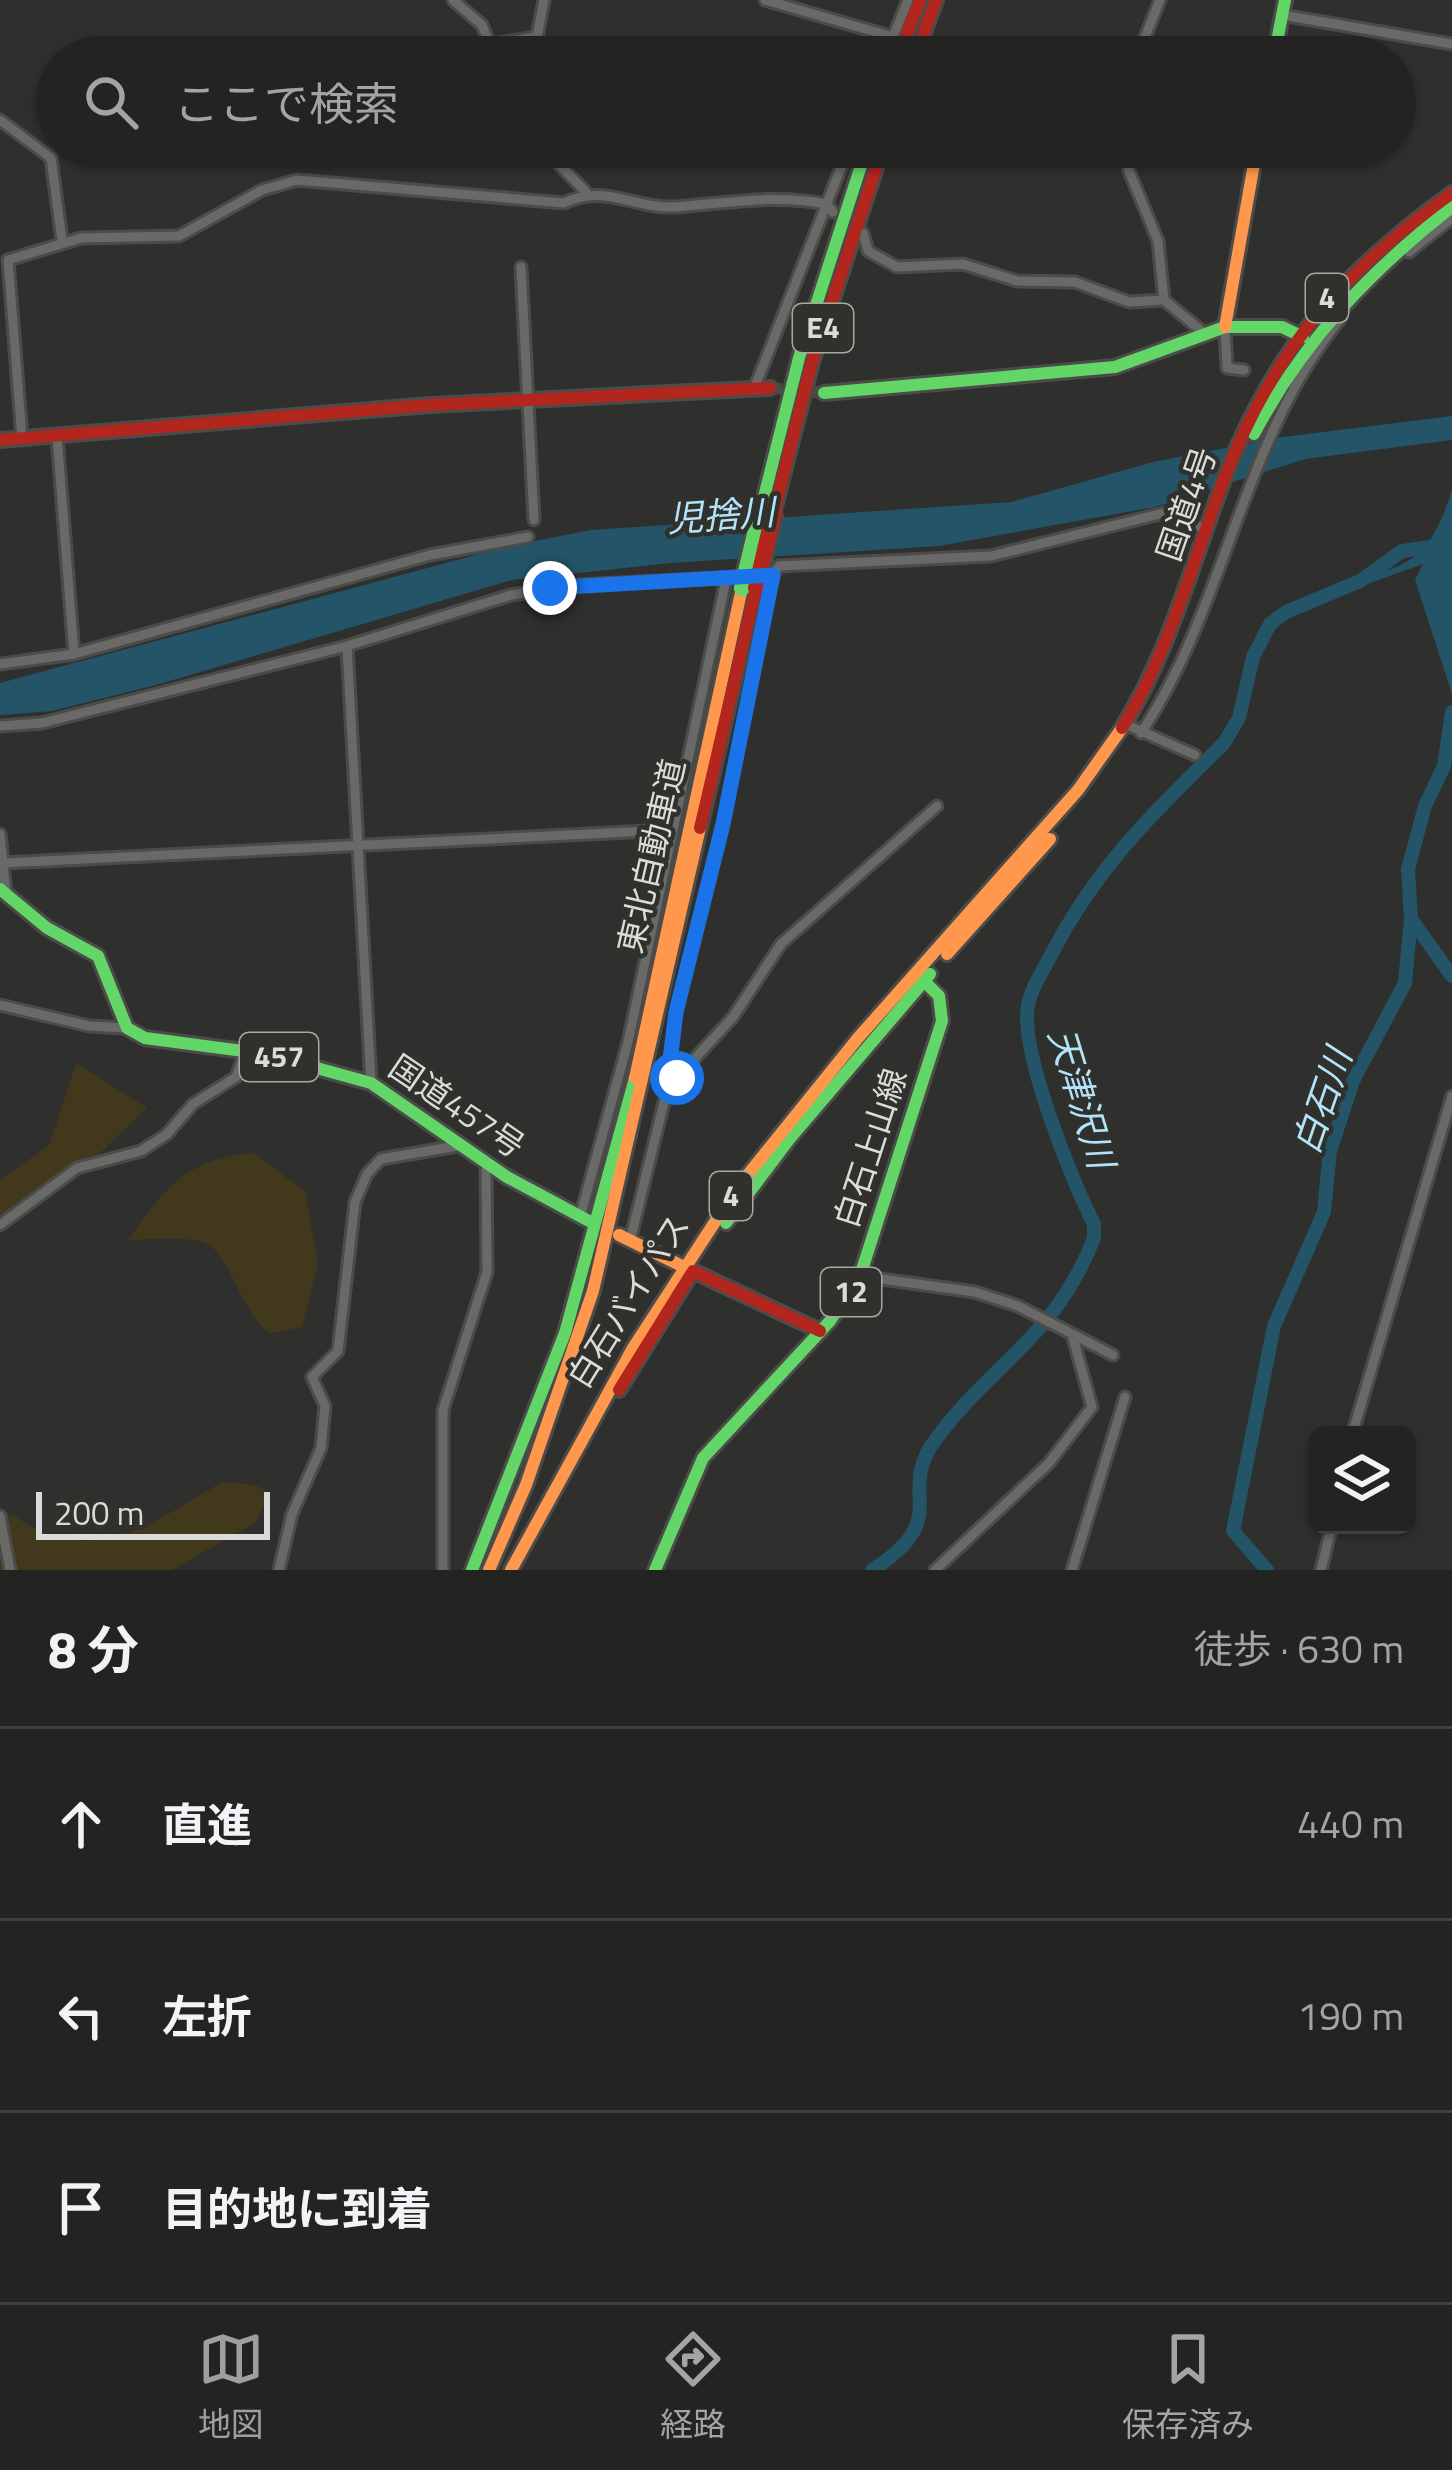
<!DOCTYPE html>
<html lang="ja">
<meta charset="utf-8">
<style>
:root{--surface:#232322;--page:#2b2b2a;--text:#f1f3f6;--muted:#a3a4a5;--line:#404040;--accent:#9f9f9d}
body{margin:0;font-family:"Titillium Web","Noto Sans JP",sans-serif;background:var(--page);color:var(--text)}
.controls{position:absolute;right:36px;bottom:36px;display:grid;overflow:hidden;border-radius:18px;box-shadow:0 3px 9px #0004}
.controls button{width:108px;height:108px;display:grid;place-items:center;padding:0;border:0;border-bottom:3px solid var(--line);background:var(--surface);color:var(--text);font:60px sans-serif}
.scale{position:absolute;left:36px;bottom:30px;width:234px;box-sizing:border-box;padding-left:12px;border:6px solid #dbdbd9;border-top:0;font-size:33px;line-height:42px;white-space:nowrap;color:#dbdbd9;-webkit-text-stroke:9px #30302d;paint-order:stroke}
.stop{position:absolute;width:36px;height:36px;margin:-27px;border:9px solid #1a73e8;border-radius:50%;background:#fff}
.stop.end{background:#1a73e8;border-color:#fff;box-shadow:0 3px 12px #0008}
.list{margin:0;padding:0;list-style:none}
h2{display:flex;justify-content:space-between;align-items:center;height:156px;margin:0;padding:0 48px;font-size:51px}
h2 small{font-size:39px;font-weight:400;color:var(--muted)}
.list li{display:grid;grid-template-columns:78px 1fr auto;gap:36px;align-items:center;box-sizing:border-box;height:192px;padding:0 48px;border-top:3px solid var(--line)}
.list b{display:block;font-size:45px;white-space:nowrap}
.list em{font-size:39px;font-style:normal;color:var(--muted)}
.icon{flex:none;width:66px;height:66px;fill:none;stroke:currentColor;stroke-width:2;stroke-linecap:round;stroke-linejoin:round}
.map{position:relative;flex:none;width:1452px;height:1570px;overflow:hidden}
.search{position:absolute;background:var(--surface);box-shadow:0 3px 9px #0004;left:36px;right:36px;top:36px;height:132px;display:flex;align-items:center;gap:30px;box-sizing:border-box;padding:0 42px;border-radius:66px;color:var(--muted);font-size:45px}
.sheet{height:732px;background:var(--surface)}
nav{display:flex;justify-content:space-around;align-items:center;box-sizing:border-box;height:168px;border-top:3px solid var(--line);background:var(--surface);font-size:33px;color:var(--muted)}
nav a{display:grid;justify-items:center;gap:6px}
nav .on{color:var(--accent)}
.map>svg:first-child{display:block}
.green{fill:#42391d}
.water{fill:#245468}
.lines{fill:none;stroke-linecap:round;stroke-linejoin:round}
.river{stroke:#245468;stroke-width:14}
.secondary-tunnel{stroke:#494948;stroke-width:12;stroke-dasharray:12 6;stroke-linecap:butt}
.street-casing{stroke:#4b4b49;stroke-width:15}
.fast-casing{stroke:#4b4b49;stroke-width:18}
.slow-casing{stroke:#4b4b49;stroke-width:18}
.jam-casing{stroke:#4b4b49;stroke-width:18}
.street{stroke:#696968;stroke-width:9}
.fast{stroke:#63d668;stroke-width:12}
.slow{stroke:#ff974d;stroke-width:12}
.jam{stroke:#b3261e;stroke-width:12}
.fast-bridge-casing{stroke:#4b4b49;stroke-width:22;stroke-linecap:butt}
.jam-bridge-casing{stroke:#4b4b49;stroke-width:22;stroke-linecap:butt}
.fast-bridge{stroke:#63d668;stroke-width:16}
.jam-bridge{stroke:#b3261e;stroke-width:16}
.route{stroke:#1a73e8;stroke-width:15}
.labels{text-anchor:middle;stroke-width:9;stroke-linejoin:round;paint-order:stroke}
.shield{fill:#30302d;stroke:#a8a8a5;stroke-width:3}
.shield-label{font-size:30px;font-weight:bold;fill:#dbdbd9}
.street-label{font-size:33px;fill:#dbdbd9;stroke:#30302d}
.water-label{font-size:36px;font-style:italic;fill:#b3e3f9;stroke:#30302d}
</style>
<div class="map">
<svg width="1452" height="1570" viewBox="0 0 1452 1570">
<rect width="100%" height="100%" fill="#2f2f2e"/>
<g class="green">
<path d="M 76,1063 L 147,1108 L 73,1179 L 0,1229 L 0,1181 L 50,1144 Z"/>
<path d="M 253,1153 L 305,1191 L 318,1265 L 302,1327 L 270,1333 C 240,1313 230,1252 205,1243 C 183,1235 151,1240 128,1240 C 166,1188 185,1159 253,1153 Z"/>
<path d="M 222,1482 L 255,1485 L 271,1494 L 255,1523 L 172,1570 L 0,1570 L 0,1515 L 13,1515 C 90,1570 147,1527 222,1482 Z"/>
</g>
<g class="water">
<path d="M 1452,416 L 1452,440 L 1305,459 L 1155,507 L 939,546 L 671,563 L 512,580 L 156,685 L 52,711 L 0,715 L 0,683 L 509,546 L 591,530 L 1012,502 L 1153,462 L 1283,437 Z"/>
<path d="M 1452,490 L 1452,694 L 1415,580 L 1423,564 L 1345,592 L 1349,580 C 1415,567 1431,554 1452,490 Z"/>
</g>
<g class="lines">
<g class="river">
<path d="M 1411,919 L 1452,976"/>
<path d="M 872,1570 C 956,1517 894,1494 936,1439 C 993,1362 1055,1338 1094,1238 L 1094,1224 C 1072,1181 1019,1050 1028,1005 C 1031,988 1043,971 1051,955 C 1097,866 1153,813 1224,743 L 1239,718 L 1253,657 L 1270,624 L 1286,612 L 1360,581 L 1402,551 L 1452,544"/>
<path d="M 1267,1570 L 1233,1531 L 1274,1326 L 1324,1212 L 1330,1151 L 1353,1081 L 1405,983 L 1411,919 L 1408,869 L 1425,806 L 1444,766 L 1452,712"/>
</g>
<path class="secondary-tunnel" d="M 770,388 L 824,393"/>
<defs>
<g id="street">
<path d="M 453,0 L 482,25 L 495,57"/>
<path d="M 765,0 L 893,37"/>
<path d="M 1282,15 L 1452,44"/>
<path d="M 491,44 L 537,37 L 544,0"/>
<path d="M 885,57 L 908,0"/>
<path d="M 1137,57 L 1160,0"/>
<path d="M 0,120 L 51,158 L 62,241"/>
<path d="M 542,147 L 586,192"/>
<path d="M 1125,147 L 1129,171 L 1158,241 L 1164,300 L 1204,333"/>
<path d="M 863,233 L 868,251 L 897,267 L 963,264 L 1017,281 L 1075,282 L 1129,302 L 1164,300"/>
<path d="M 1409,252 L 1452,218"/>
<path d="M 521,267 L 534,520"/>
<path d="M 1225,327 L 1227,368 L 1244,370"/>
<path d="M 754,389 L 849,147"/>
<path d="M 57,436 L 74,654"/>
<path d="M 22,438 L 8,260 L 81,238 L 179,236 L 262,190 L 297,180 L 564,203 C 605,183 634,209 675,207 C 728,203 773,194 827,204 L 833,212"/>
<path d="M 347,646 L 371,1083"/>
<path d="M 0,664 L 74,654 L 430,555 L 528,537"/>
<path d="M 1125,724 L 1195,755"/>
<path d="M 0,726 L 42,723 L 347,646 L 511,595 L 579,585 L 773,575 L 779,566 L 991,556 L 1180,509 L 1190,510 L 1196,525 L 1207,530"/>
<path d="M 1141,733 C 1227,604 1242,439 1341,318"/>
<path d="M 0,834 L 6,894"/>
<path d="M 3,863 L 670,830"/>
<path d="M 0,1005 L 89,1026 L 127,1028"/>
<path d="M 677,1078 L 669,1068 L 676,1012 L 723,824 L 773,575"/>
<path d="M 580,1217 L 628,1042 L 726,580"/>
<path d="M 0,1225 L 77,1168 L 141,1151 L 167,1134 L 193,1104 L 236,1077 L 246,1051"/>
<path d="M 630,1241 L 664,1102 L 677,1078 L 733,1017 L 781,944 L 937,806"/>
<path d="M 860,1276 L 975,1292 L 1018,1306 L 1113,1355"/>
<path d="M 1352,1435 L 1452,1096"/>
<path d="M 0,1516 L 10,1570"/>
<path d="M 279,1570 L 292,1514 L 321,1448 L 325,1406 L 312,1377 L 338,1351 L 355,1202 L 367,1174 L 381,1159 L 463,1145"/>
<path d="M 443,1570 L 443,1410 L 487,1272 L 486,1162"/>
<path d="M 935,1570 L 1049,1463 L 1092,1407 L 1073,1338"/>
<path d="M 1072,1570 L 1125,1397"/>
<path d="M 1321,1570 L 1332,1525"/>
</g>
<g id="fast">
<path d="M 1274,57 L 1285,0"/>
<path d="M 824,393 L 1115,367 L 1225,327 L 1282,327 L 1303,337"/>
<path d="M 1254,434 C 1303,341 1370,271 1452,207"/>
<path d="M 761,509 L 799,358 L 867,147"/>
<path d="M 0,889 L 47,928 L 98,956 L 127,1028 L 145,1038 L 266,1054 L 371,1083 L 507,1177 L 589,1221"/>
<path d="M 726,1223 L 791,1137 L 930,974"/>
<path d="M 472,1570 L 565,1333 L 635,1078"/>
<path d="M 655,1570 L 703,1458 L 830,1321 L 860,1276 L 942,1021 L 939,996 L 919,976"/>
</g>
<g id="slow">
<path d="M 1225,327 L 1257,147"/>
<path d="M 947,954 L 1050,839"/>
<path d="M 635,1078 L 742,588"/>
<path d="M 619,1235 L 692,1271"/>
<path d="M 489,1570 L 526,1485 L 593,1291 L 700,828"/>
<path d="M 511,1570 L 633,1348 L 737,1188 L 858,1038 L 1078,790 L 1122,728"/>
</g>
<g id="jam">
<path d="M 898,57 L 920,0"/>
<path d="M 915,57 L 936,0"/>
<path d="M 0,440 L 430,405 L 770,388"/>
<path d="M 774,511 L 812,362 L 883,147"/>
<path d="M 1122,728 C 1169,653 1192,564 1223,482 C 1272,352 1340,274 1452,193"/>
<path d="M 700,828 L 756,588"/>
<path d="M 693,1271 L 820,1331"/>
<path d="M 619,1390 L 691,1274"/>
</g>
</defs>
<use href="#street" class="street-casing"/>
<use href="#fast" class="fast-casing"/>
<use href="#slow" class="slow-casing"/>
<use href="#jam" class="jam-casing"/>
<use href="#street" class="street"/>
<use href="#fast" class="fast"/>
<use href="#slow" class="slow"/>
<use href="#jam" class="jam"/>
<defs>
<path id="fast-bridge" d="M 742,588 L 761,509"/>
<path id="jam-bridge" d="M 756,588 L 774,511"/>
</defs>
<use href="#fast-bridge" class="fast-bridge-casing"/>
<use href="#jam-bridge" class="jam-bridge-casing"/>
<use href="#fast-bridge" class="fast-bridge"/>
<use href="#jam-bridge" class="jam-bridge"/>
</g>
<g class="lines">
<path class="route" d="M 550,588 L 773,575 L 723,824 L 676,1012 L 669,1068 L 677,1078"/>
</g>
<g class="labels">
<g class="shield">
<rect x="1306" y="274" width="42" height="48" rx="9"/>
<rect x="793" y="304" width="60" height="48" rx="9"/>
<rect x="240" y="1033" width="78" height="48" rx="9"/>
<rect x="710" y="1172" width="42" height="48" rx="9"/>
<rect x="821" y="1268" width="60" height="48" rx="9"/>
</g>
<g class="shield-label">
<text x="1327" y="308">4</text>
<text x="823" y="338">E4</text>
<text x="279" y="1067">457</text>
<text x="731" y="1206">4</text>
<text x="851" y="1302">12</text>
</g>
<g class="street-label">
<text transform="translate(1186 504) rotate(-71)" y="12">国道4号</text>
<text transform="translate(651 856) rotate(-77)" y="12">東北自動車道</text>
<text transform="translate(457 1106) rotate(34)" y="12">国道457号</text>
<text transform="translate(870 1148) rotate(-72)" y="12">白石上山線</text>
<text transform="translate(628 1301) rotate(-58)" y="12">白石バイパス</text>
</g>
<g class="water-label">
<text transform="translate(721 515) rotate(-4)" y="13">児捨川</text>
<text transform="translate(1082 1098) rotate(73)" y="13">天津沢川</text>
<text transform="translate(1322 1101) rotate(-71)" y="13">白石川</text>
</g>
</g>
</svg>
<div class="controls">
<button><svg class="icon" aria-label="layers" viewBox="0 0 24 24"><path d="M12 4l9 5-9 5-9-5zM3 14l9 5 9-5"/></svg></button>
</div>
<div class="scale">200 m</div>
<div class="stop" style="left:677px;top:1078px"></div>
<div class="stop end" style="left:550px;top:588px"></div>
<div class="search"><svg class="icon" aria-label="search" viewBox="0 0 24 24"><circle cx="10" cy="10" r="6"/><path d="M15 15l6 6"/></svg>ここで検索</div>
</div>
<section class="sheet">
<h2>8 分<small>徒歩 · 630 m</small></h2>
<ul class="list">
<li><svg class="icon" aria-label="ahead" viewBox="0 0 24 24"><path d="M12 20V5M6 11l6-6 6 6"/></svg><div><b>直進</b></div><em>440 m</em></li>
<li><svg class="icon" aria-label="left" viewBox="0 0 24 24"><path d="M17 20v-9H6M10 6l-5 5 5 5"/></svg><div><b>左折</b></div><em>190 m</em></li>
<li><svg class="icon" aria-label="arrive" viewBox="0 0 24 24"><path d="M6 21V4h12l-3 4 3 4H6"/></svg><div><b>目的地に到着</b></div></li>
</ul>
</section>
<nav>
<a class="on"><svg class="icon" aria-label="map" viewBox="0 0 24 24"><path d="M3 6l6-2 6 2 6-2v14l-6 2-6-2-6 2zM9 4v14M15 6v14"/></svg>地図</a>
<a><svg class="icon" aria-label="directions" viewBox="0 0 24 24"><path d="M12 3l9 9-9 9-9-9zM9 14v-3h6M13 9l2 2-2 2"/></svg>経路</a>
<a><svg class="icon" aria-label="saved" viewBox="0 0 24 24"><path d="M7 4h10v16l-5-4-5 4z"/></svg>保存済み</a>
</nav>
